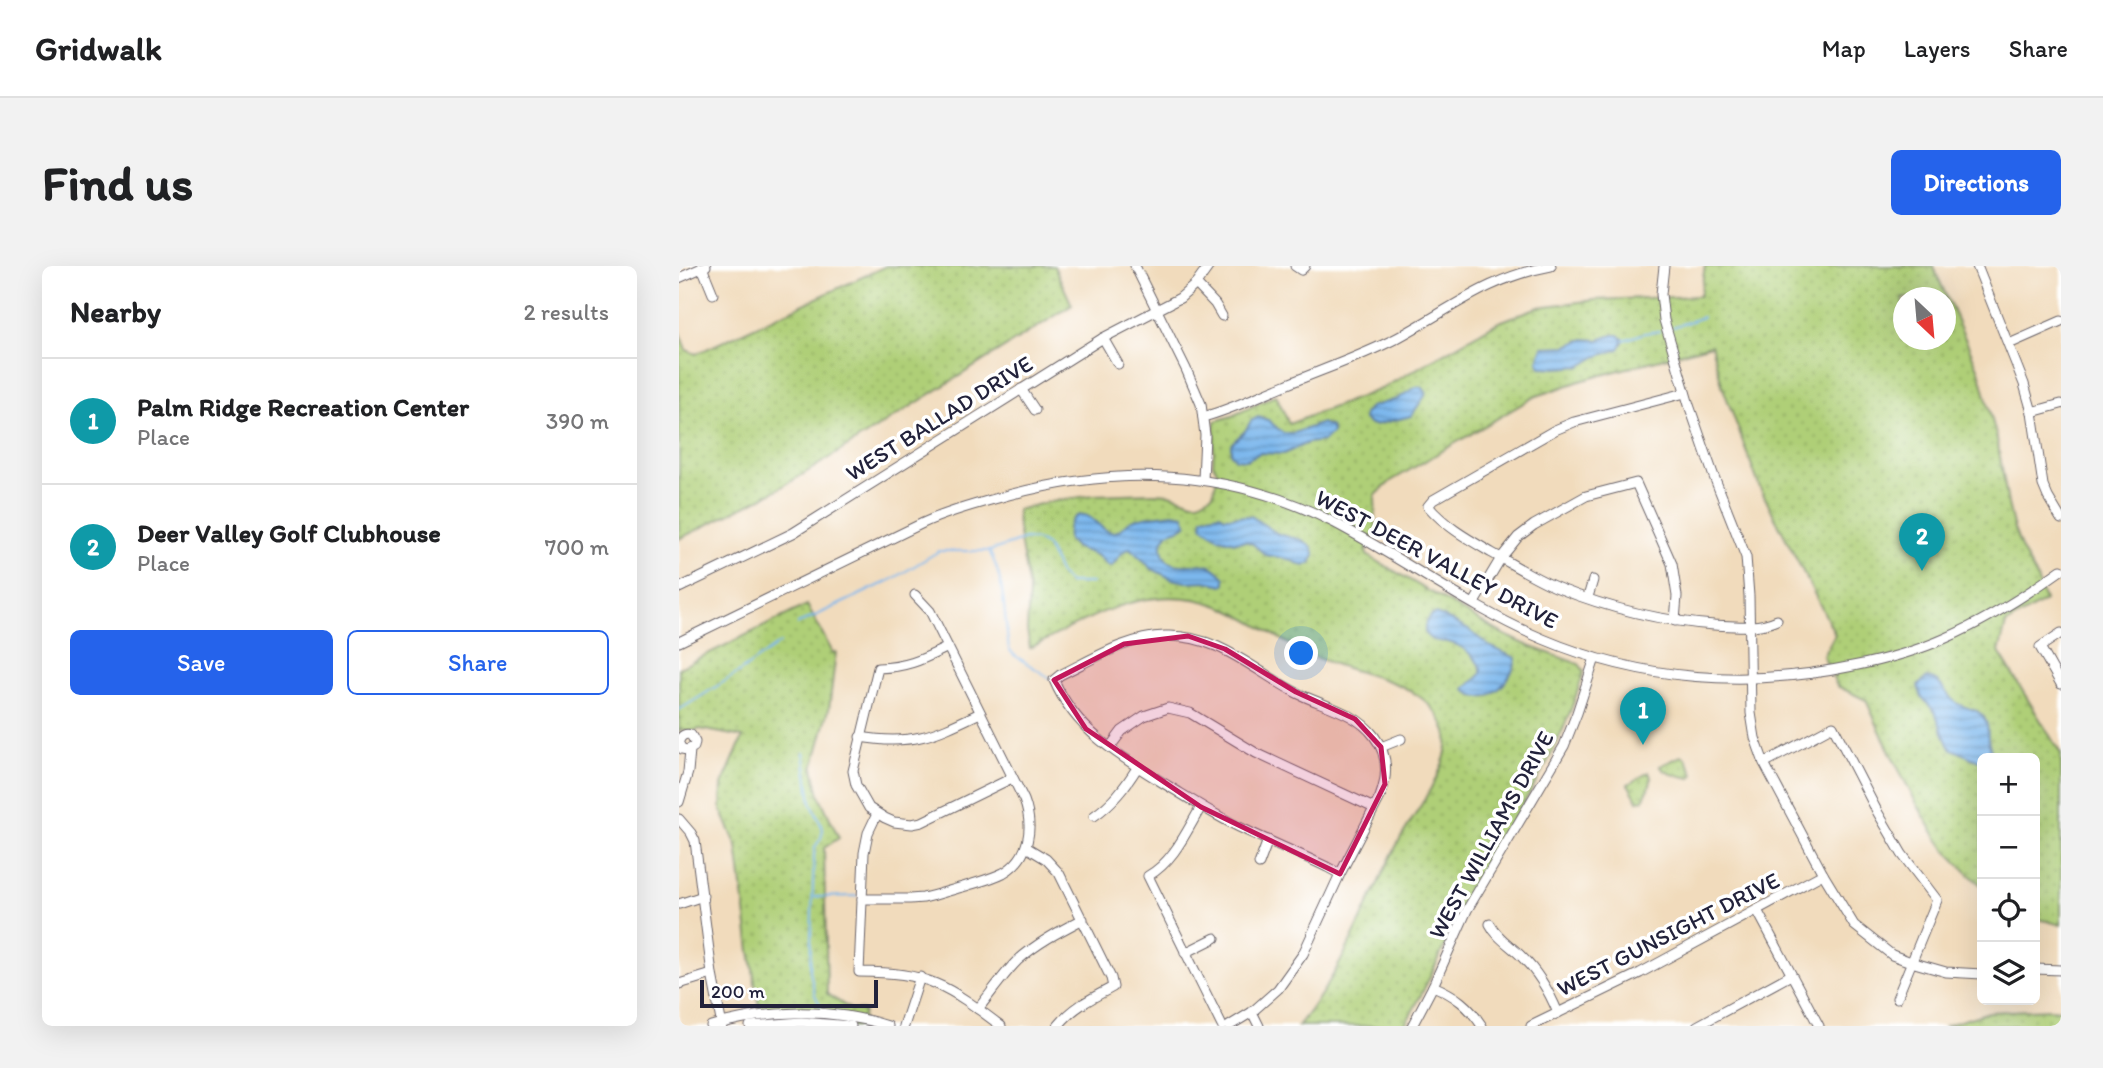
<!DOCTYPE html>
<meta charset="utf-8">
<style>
:root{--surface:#fff;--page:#f2f2f2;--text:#202124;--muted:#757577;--line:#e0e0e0;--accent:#2563eb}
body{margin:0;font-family:Itim,sans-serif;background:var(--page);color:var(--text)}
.controls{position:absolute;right:21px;bottom:21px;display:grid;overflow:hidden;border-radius:10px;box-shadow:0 7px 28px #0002}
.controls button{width:63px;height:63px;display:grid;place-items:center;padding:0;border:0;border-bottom:2px solid var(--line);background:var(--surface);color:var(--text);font:35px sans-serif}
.compass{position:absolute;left:1214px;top:21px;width:63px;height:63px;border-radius:50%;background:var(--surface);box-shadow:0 7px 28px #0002;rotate:154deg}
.scale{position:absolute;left:21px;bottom:18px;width:178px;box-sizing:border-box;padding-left:7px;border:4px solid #22223b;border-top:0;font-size:19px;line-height:24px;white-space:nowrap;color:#22223b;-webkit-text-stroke:5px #fff;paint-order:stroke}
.you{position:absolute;left:623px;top:388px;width:24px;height:24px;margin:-18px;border:5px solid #fff;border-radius:50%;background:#1a73e8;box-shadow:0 0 0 10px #1a73e833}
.badge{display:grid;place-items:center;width:46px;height:46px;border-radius:50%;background:var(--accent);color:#fff;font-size:23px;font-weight:700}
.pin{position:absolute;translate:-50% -58px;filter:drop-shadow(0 2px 4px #0008)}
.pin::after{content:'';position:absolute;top:37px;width:24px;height:21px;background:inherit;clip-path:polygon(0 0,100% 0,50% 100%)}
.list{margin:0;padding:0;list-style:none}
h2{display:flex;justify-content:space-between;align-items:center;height:91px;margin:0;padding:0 28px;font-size:30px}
h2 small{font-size:23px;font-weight:400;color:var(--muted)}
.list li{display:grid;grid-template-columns:46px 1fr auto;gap:21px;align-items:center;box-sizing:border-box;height:126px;padding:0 28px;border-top:2px solid var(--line)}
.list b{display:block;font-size:26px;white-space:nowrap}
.list p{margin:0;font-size:23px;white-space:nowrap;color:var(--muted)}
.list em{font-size:23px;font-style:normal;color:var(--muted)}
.actions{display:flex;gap:14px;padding:21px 28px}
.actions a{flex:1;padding:16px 0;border:2px solid var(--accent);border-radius:10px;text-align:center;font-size:24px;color:var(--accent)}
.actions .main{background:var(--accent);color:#fff}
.icon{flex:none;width:38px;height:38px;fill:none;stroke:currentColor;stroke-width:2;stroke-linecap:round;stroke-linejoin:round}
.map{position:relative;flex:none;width:1382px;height:760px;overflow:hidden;border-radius:10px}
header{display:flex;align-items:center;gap:42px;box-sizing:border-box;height:98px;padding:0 35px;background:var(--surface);border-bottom:2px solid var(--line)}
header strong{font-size:33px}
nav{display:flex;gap:38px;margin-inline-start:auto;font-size:24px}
.intro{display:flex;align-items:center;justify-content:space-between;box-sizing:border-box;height:168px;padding:0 42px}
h1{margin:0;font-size:49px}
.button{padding:18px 32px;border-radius:10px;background:var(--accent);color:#fff;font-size:24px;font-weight:700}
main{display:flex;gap:42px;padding:0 42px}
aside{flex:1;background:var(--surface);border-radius:10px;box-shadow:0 7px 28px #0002}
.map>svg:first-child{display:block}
.grass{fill:url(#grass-dots);stroke:#687859;stroke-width:2;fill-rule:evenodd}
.water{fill:url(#water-rules);stroke:#4e6c94;stroke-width:2}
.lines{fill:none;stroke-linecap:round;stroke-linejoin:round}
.stream{stroke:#7bb7ed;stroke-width:2}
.minor-casing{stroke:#6a6368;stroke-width:11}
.minor{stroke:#fff;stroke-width:9}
.marked{fill:#c2185b;fill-opacity:0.2;stroke:#c2185b;stroke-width:5;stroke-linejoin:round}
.labels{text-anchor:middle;stroke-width:7;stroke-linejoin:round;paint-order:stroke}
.street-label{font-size:23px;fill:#22223b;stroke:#fff}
</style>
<header>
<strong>Gridwalk</strong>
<nav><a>Map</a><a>Layers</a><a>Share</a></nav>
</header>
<div class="intro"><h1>Find us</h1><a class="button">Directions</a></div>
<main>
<aside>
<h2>Nearby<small>2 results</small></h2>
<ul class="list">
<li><span class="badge" style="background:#0f9aa8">1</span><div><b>Palm Ridge Recreation Center</b><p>Place</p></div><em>390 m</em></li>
<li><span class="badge" style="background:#0f9aa8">2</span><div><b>Deer Valley Golf Clubhouse</b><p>Place</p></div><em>700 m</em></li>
</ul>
<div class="actions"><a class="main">Save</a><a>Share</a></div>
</aside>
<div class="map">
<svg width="1382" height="760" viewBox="0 0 1382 760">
<defs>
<pattern id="grass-dots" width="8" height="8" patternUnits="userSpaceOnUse" patternTransform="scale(1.75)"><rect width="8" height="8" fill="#afcf77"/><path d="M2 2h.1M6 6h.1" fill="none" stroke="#96b168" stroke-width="1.8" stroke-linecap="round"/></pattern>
<pattern id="water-rules" width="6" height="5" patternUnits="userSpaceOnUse" patternTransform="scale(1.75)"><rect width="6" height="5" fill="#7bb7ed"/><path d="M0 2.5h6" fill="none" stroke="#6494c1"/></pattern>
</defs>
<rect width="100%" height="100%" fill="#fff"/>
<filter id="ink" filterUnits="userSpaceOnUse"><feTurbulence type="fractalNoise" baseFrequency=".0143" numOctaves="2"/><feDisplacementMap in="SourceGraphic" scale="14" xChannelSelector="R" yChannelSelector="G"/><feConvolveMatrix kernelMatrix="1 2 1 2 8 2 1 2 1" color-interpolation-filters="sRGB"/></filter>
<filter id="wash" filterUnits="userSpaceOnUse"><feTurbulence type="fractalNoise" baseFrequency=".00686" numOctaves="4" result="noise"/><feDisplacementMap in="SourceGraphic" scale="28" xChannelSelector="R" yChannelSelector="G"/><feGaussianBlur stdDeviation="1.57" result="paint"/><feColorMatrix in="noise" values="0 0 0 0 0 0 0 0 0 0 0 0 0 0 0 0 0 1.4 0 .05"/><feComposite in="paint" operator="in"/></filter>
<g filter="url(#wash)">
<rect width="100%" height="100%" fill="#f1dbbc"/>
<g class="grass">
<path d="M 207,0 L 375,0 L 393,39 L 123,209 L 92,227 L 0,273 L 0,65 L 7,84 L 17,88 Z"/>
<path d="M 1026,0 L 1254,0 L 1300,104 L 1318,173 L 1329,238 L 1335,263 L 1343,284 L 1357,310 L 1366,335 L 1327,358 L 1320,386 L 1382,488 L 1382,659 L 1356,652 L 1356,492 L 1303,492 L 1303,620 C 1287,606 1271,591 1259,573 C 1231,530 1208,481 1187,434 L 1158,420 L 1144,390 L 1156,368 L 1081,222 L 1044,122 L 1032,79 L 901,115 L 855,131 L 712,215 L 696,230 L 697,263 L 687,285 L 688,289 L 824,368 L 850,380 L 900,398 L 905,405 C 893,446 875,487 853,523 C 835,554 814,584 797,615 C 771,663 753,714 725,760 L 619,760 C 666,704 686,638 720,575 C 734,550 773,498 768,470 C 764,452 753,439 738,429 C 714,412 671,405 644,394 C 584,371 550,325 478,332 C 432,336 391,363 351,382 L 348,364 L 350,324 L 339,263 L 338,244 L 365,237 L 414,229 L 476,227 L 491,228 L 513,236 L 520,236 L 534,228 L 539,207 L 534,198 L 536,155 L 553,150 L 597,129 L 610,158 L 702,123 L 818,57 L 859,41 L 916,34 L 1021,30 ZM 1224,32 L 1266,32 L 1266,74 L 1224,74 Z"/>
<path d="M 128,339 L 154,387 L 157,386 L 150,443 L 134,502 L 140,529 L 160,572 L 145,582 L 148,728 L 173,744 L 185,745 L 182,760 L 83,760 L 71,685 L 58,580 L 42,544 L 43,519 L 64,471 L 21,463 L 13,465 L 2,463 L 0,466 L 0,402 Z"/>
<path d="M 1002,490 L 1007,492 L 1015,508 L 1012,512 C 1001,509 989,510 981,500 Z"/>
<path d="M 970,506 C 976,517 967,523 965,533 L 959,535 L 949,518 Z"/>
<path d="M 1371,743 L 1382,744 L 1382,760 L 1265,760 L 1310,746 Z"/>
</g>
<g class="water">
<path d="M 934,69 L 940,69 L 945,74 L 940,83 L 917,91 L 902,100 L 878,102 L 862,101 L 859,95 L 864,81 L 888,80 L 905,73 L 919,74 Z"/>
<path d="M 737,121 L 743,121 L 748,127 L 732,150 L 696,159 L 690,158 L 685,153 L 685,148 L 691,141 L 718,133 Z"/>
<path d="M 579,151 L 589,154 L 604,167 L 615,167 L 643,157 L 652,161 L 653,167 L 645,175 L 628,177 L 605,188 L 581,187 L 567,194 L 557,193 L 552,188 L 552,178 L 566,165 L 572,155 Z"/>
<path d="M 494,247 L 505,249 L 508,258 C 503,264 495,263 489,267 C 485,271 482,277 483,282 C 485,308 515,296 529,299 C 536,301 541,307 546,312 L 546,317 L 544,319 L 526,315 L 507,316 L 493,313 L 473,303 L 451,282 L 443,287 L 433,300 L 429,300 L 418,289 L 397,282 L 389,274 C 388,267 388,259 394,253 C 409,239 419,264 432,266 C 440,267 445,259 451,255 C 457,251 485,249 494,247 Z"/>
<path d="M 540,248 L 546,251 L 572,250 L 599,268 L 623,274 L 633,281 L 636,289 L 632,297 L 625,300 L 609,293 L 587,289 L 574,278 L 567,275 L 556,276 L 540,272 L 523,260 L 524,251 Z"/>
<path d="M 756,348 L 765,351 L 790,364 L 810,380 L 837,392 C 835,413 806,446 786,423 C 790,415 804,413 802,403 C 801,399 798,396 796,393 C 788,384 781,379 769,376 C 764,375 757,376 752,373 C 741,367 746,351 756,348 Z"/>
<path d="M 1247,412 C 1263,413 1265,427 1276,436 C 1286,444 1302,441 1307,456 C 1310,462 1308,467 1309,473 C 1310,479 1312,483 1313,489 L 1310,492 L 1303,492 L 1302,496 L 1273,483 L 1269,479 L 1256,446 L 1242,430 L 1239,420 Z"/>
</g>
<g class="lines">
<g class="stream">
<path d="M 994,61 L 1024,51"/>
<path d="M 945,74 L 966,67 L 981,65"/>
<path d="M 311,287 C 326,313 325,352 330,383 L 335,389 L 371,412"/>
<path d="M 119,358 L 214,313 L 260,285 L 311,285 L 346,273 L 357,274 L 368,280 L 381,308 L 390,317 L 413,317"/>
<path d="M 0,444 L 59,407 L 101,377"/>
<path d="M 125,487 L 132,536 L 144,563 L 142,572 L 136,581 L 135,589 L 131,705 L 136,729 L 142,741"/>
<path d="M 135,631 L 178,630"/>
</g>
</g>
</g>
<g filter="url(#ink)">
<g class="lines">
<defs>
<g id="minor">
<path d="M 456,0 L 507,103 L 522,138 L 526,169 L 524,214"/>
<path d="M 616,0 L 622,4 L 626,0"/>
<path d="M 985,0 L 982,28 L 985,54 L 1010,139 L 1034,208 L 1067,291 L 1070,330 L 1072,447 L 1076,472 L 1085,497 L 1144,608 L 1175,659 L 1213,689 L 1232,696 L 1267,706 L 1303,708"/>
<path d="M 1298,0 L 1345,118 L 1353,146 L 1364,219 L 1369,231 L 1382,253"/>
<path d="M 23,1 L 34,28"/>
<path d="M 0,12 L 27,0"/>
<path d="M 517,18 L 536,38 L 543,50"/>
<path d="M 424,72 L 439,98"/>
<path d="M 1330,78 L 1382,55"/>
<path d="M 342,123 L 356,144"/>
<path d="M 1006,127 L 895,156 L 876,164 L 754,234 L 749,240 C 767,261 789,273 813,287 C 835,299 857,313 879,322 C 929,342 982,355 1035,359 C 1056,360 1079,363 1098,354"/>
<path d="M 1353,146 L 1382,138"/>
<path d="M 524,151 C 553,143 577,131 604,120 C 642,104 681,91 718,72 C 772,43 810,11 872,0"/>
<path d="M 0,322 L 114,267 L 424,72 L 501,32 L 517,18 L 530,0"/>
<path d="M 909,331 L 914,314"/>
<path d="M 795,337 L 822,292 L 839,271 L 855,259 L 907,230 L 957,217 L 993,298 L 998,330 L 996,355"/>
<path d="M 1382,367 L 1361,381 L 1382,418"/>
<path d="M 0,376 L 244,257 C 268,246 293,239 319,232 C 435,199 547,201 656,257 C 726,294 791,342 864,373 C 963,415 1069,422 1174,400 C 1205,394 1238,385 1267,372 C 1308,354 1346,330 1382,304"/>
<path d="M 269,381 C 242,394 229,401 199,402 L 174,505 L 177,519 L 190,542 L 206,552 L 215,556 L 233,558 L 243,556 L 333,512"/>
<path d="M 181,471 C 234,480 255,469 301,447"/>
<path d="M 0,475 C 2,469 7,467 12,469 L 16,476 L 15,481 L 8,484 L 3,483 L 0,478"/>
<path d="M 431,481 L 443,465 L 465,450 L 489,442 L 511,447 L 577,487 L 695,542"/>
<path d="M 702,481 L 722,473"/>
<path d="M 1085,497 L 1154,460 L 1199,547 L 1223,588 L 1258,634 L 1218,732"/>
<path d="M 0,536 L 9,506 L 11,484"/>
<path d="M 522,541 C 507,566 495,595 469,610 L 543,760"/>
<path d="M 198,548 L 189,567 L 185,587 L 180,706 C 249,706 268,719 322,760"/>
<path d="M 415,550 C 434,537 446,521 458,502"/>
<path d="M 0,553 L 12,567 L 16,575 L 33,708 L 43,760"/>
<path d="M 347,581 L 367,593 L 380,607 L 432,712 L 434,721 C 413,732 394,741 379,760"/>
<path d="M 580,598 L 589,574"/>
<path d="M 183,633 L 231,633 L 244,632 C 258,629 272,624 287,620 C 299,616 312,613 324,607 C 351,592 355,561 345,534 L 251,345 L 236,329"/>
<path d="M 0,638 L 24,630"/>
<path d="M 1078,644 L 1140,760"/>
<path d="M 811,658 C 818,672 831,679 842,690 C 859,706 870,725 879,747"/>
<path d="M 506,687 L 536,672"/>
<path d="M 1356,703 L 1382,704"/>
<path d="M 0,718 L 33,708"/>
<path d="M 754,720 C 776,729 790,740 803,760"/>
<path d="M 299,743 C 312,727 324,709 338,695 C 358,677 381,665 404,653"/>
<path d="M 573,746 L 580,760"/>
<path d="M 32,760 C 89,743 153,742 209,760"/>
<path d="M 71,760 L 122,756 L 172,760"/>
<path d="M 225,760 L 241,711"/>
<path d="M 550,760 L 573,746 L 599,723 L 624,688 L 661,608 L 701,531 C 709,510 709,488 695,470 C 676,445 643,440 616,426 C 573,403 538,368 486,370 C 448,371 414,393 381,409 L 375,414 C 397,466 445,493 491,521 C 514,535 536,549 560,561 C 589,575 619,587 648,601 L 661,608"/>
<path d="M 733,760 L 754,720 L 788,644 L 885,480 L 898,447 L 916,392"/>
<path d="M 852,760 L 961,707 L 1144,608"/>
<path d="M 1018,760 L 1112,709"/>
</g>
</defs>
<use href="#minor" class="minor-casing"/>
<use href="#minor" class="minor"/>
</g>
</g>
<path class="marked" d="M 509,370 L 546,383 L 617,426 L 676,453 L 702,481 L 706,518 L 661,608 L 522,541 L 407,463 L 375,414 L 445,378 Z"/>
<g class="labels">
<g class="street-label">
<text transform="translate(260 152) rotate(-32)" y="8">WEST BALLAD DRIVE</text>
<text transform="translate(758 293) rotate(28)" y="8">WEST DEER VALLEY DRIVE</text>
<text transform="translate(812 569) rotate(-61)" y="8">WEST WILLIAMS DRIVE</text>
<text transform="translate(989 668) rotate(-27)" y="8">WEST GUNSIGHT DRIVE</text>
</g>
</g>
</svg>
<div class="controls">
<button>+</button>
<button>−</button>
<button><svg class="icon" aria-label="locate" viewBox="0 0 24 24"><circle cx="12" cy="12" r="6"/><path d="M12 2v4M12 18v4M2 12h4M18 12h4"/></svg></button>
<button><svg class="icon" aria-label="layers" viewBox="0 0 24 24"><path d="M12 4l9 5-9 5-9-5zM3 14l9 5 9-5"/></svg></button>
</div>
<svg class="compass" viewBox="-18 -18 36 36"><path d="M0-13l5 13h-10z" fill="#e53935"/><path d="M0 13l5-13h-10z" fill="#757577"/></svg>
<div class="scale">200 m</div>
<div class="you"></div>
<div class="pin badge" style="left:964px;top:479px;background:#0f9aa8">1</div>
<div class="pin badge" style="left:1243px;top:305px;background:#0f9aa8">2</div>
</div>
</main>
